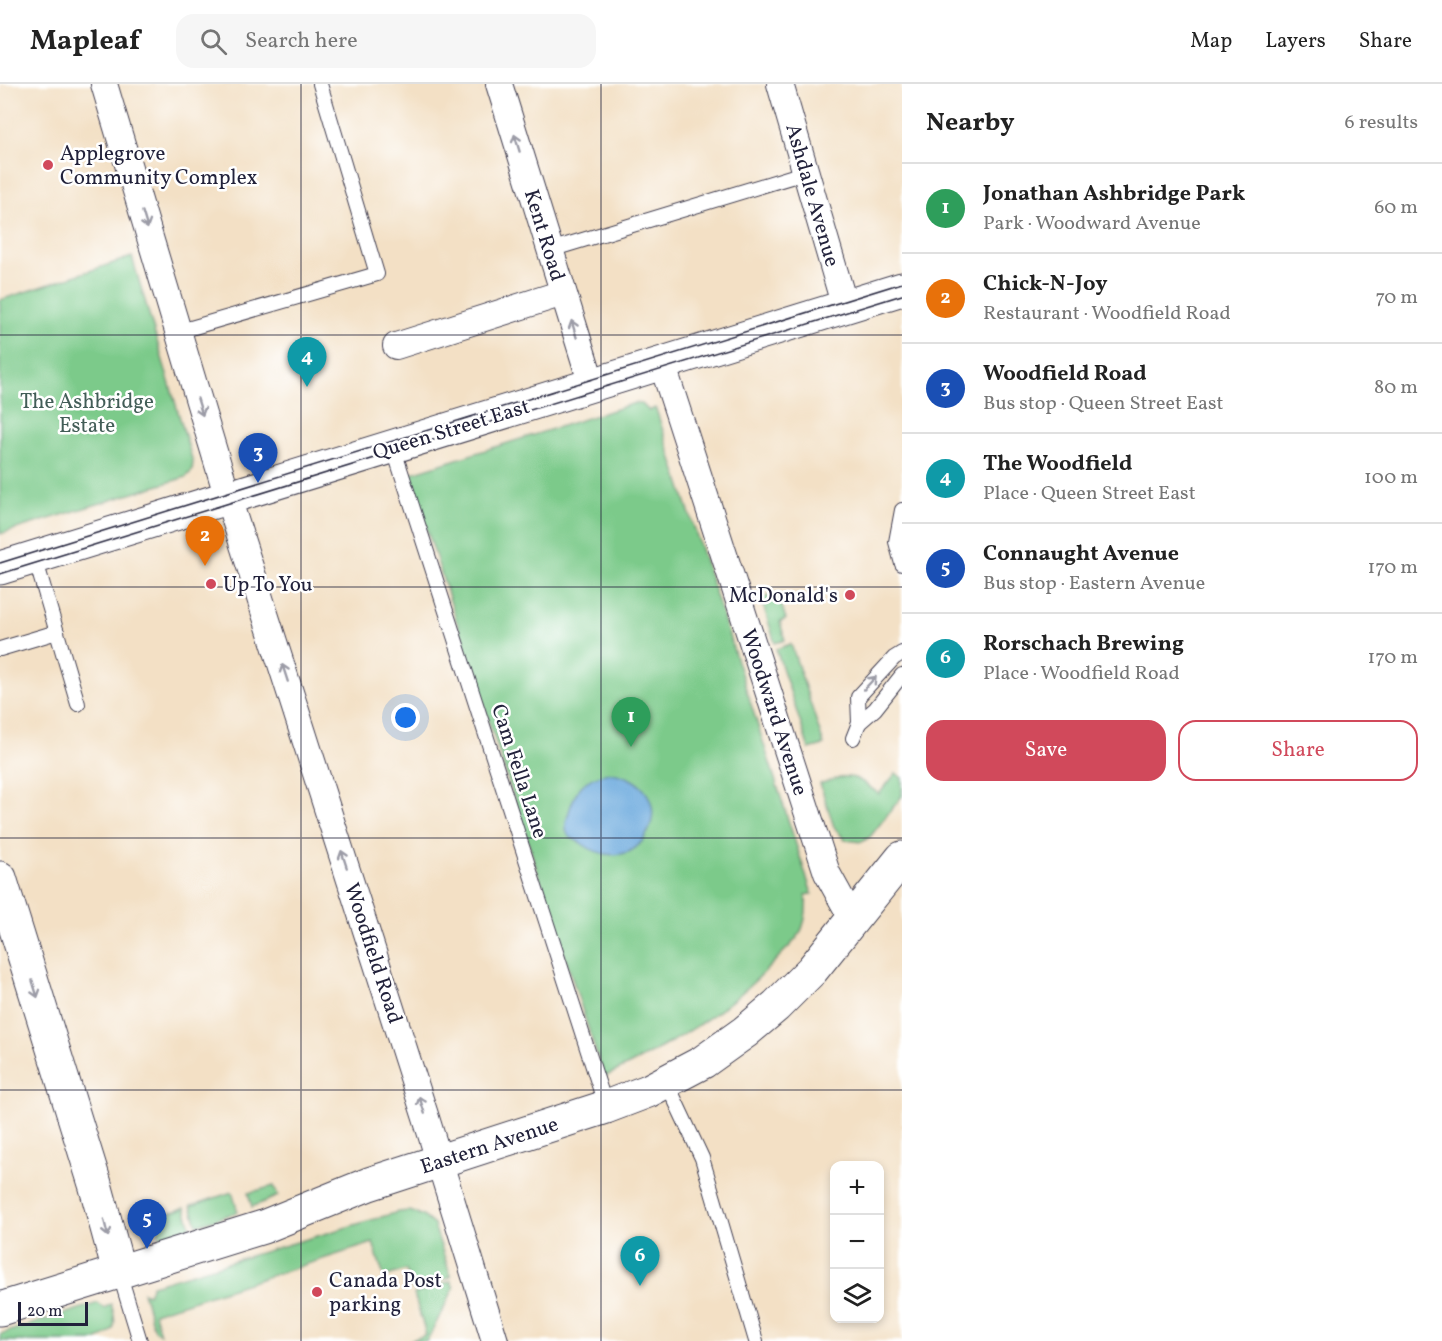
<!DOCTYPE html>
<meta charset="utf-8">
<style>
:root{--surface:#fff;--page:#f6f6f6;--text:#222;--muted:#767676;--line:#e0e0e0;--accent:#d1495b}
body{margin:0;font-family:Vollkorn,serif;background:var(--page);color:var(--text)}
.controls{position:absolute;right:18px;bottom:18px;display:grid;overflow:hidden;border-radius:12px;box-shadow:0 3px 9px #0003}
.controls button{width:54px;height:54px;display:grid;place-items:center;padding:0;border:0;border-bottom:2px solid var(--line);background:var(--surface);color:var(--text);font:30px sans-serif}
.scale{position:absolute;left:18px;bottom:15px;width:70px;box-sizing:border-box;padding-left:6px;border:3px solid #22223b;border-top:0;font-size:16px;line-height:21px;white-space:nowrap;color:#22223b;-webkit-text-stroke:4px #fff;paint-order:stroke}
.you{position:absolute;left:406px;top:634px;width:21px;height:21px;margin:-15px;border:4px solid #fff;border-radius:50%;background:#1a73e8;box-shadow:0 0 0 9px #1a73e833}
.badge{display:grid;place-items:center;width:39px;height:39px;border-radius:50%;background:var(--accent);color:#fff;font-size:20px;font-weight:700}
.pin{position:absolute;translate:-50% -50px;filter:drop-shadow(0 2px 3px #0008)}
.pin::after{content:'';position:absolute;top:32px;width:21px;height:18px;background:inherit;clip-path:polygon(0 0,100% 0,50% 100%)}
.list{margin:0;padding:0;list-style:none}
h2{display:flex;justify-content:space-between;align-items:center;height:78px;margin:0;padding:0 24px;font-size:26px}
h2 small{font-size:20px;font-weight:400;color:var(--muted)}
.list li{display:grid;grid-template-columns:39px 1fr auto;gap:18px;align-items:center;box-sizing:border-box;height:90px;padding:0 24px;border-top:2px solid var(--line)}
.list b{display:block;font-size:22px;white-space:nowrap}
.list p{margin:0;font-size:20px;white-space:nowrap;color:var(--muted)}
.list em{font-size:20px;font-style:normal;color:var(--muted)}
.actions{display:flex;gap:12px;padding:18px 24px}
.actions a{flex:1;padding:14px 0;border:2px solid var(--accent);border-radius:18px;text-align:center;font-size:21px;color:var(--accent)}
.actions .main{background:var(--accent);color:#fff}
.icon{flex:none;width:33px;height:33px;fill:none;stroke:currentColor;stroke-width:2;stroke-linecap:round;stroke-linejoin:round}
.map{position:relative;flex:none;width:902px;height:1257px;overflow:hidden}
header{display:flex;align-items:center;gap:36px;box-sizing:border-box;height:84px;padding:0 30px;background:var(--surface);border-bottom:2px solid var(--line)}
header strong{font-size:28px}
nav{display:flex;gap:33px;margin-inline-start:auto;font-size:21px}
.search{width:420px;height:54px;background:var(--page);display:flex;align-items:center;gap:15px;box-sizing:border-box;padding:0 21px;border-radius:18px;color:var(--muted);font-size:22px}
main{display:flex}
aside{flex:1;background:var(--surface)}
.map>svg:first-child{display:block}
.green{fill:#7cca8a;stroke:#4f7662;stroke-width:1.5}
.water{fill:#6aa9dd;stroke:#46668c;stroke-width:1.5}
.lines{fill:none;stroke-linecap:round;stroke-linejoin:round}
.lane-casing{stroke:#413e50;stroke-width:16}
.street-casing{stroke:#413e50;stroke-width:28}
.secondary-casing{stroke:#413e50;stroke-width:35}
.primary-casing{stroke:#413e50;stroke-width:35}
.lane{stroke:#fff;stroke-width:14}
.street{stroke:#fff;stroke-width:26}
.secondary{stroke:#fff;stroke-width:33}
.primary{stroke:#fff;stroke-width:33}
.tram{stroke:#22223b;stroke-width:1.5}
.oneway{stroke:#9c9ca7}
.grid{fill:none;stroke:#22223b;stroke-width:1.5;stroke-opacity:0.55}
.poi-dot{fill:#d1495b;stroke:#fff;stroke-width:2}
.labels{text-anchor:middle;stroke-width:5;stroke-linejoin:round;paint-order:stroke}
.poi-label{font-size:21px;fill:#22223b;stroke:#fff;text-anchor:start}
.street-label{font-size:21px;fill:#22223b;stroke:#fff}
.park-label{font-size:21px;fill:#425d57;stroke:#fff}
</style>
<header>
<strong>Mapleaf</strong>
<div class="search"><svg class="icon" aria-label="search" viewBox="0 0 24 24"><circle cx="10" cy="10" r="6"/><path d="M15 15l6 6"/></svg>Search here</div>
<nav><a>Map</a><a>Layers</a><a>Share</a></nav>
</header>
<main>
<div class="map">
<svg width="902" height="1257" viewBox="0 0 902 1257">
<rect width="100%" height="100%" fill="#fff"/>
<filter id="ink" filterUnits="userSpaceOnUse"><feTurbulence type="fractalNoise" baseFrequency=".0167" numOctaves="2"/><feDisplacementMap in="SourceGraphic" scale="12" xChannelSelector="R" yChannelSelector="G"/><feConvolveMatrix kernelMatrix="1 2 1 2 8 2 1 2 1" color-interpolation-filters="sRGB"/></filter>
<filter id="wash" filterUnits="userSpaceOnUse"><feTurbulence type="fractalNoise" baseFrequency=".008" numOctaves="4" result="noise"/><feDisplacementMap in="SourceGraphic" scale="24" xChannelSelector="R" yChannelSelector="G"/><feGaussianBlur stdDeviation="1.35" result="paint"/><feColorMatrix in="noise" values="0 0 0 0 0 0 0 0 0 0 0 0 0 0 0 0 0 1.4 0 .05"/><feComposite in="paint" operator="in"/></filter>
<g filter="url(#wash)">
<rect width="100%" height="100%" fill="#f3e0c5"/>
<g class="green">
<path d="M 132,173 L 193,378 L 192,387 L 186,393 L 0,450 L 0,216 Z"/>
<path d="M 635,319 L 642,320 L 649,327 L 655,324 L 657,328 L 812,810 L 806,811 C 807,824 806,839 799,851 C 793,860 784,867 777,875 C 729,927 668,963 604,993 L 409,390 Z"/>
<path d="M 778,510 L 786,535 L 780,538 L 785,556 L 775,559 L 761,514 Z"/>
<path d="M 791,560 L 824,661 L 809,665 L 776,565 Z"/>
<path d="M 896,689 L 902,694 L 902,712 L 870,753 L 862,758 L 845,756 L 834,743 L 820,700 C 852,689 853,690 879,710 Z"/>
<path d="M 274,1102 L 278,1112 L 252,1123 L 248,1109 Z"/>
<path d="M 232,1108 L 238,1128 L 197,1141 L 191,1122 Z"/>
<path d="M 185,1124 L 191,1143 L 160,1153 L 155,1133 Z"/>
<path d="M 410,1127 L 423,1132 L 434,1141 L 451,1193 L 412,1205 L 406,1186 L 384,1193 L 373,1159 L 154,1229 L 160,1250 L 154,1246 L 143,1208 L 148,1210 L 152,1201 L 398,1128 Z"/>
<path d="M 451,1197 L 454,1204 L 427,1257 L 408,1257 L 426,1251 L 414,1210 Z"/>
<path d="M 98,1219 L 104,1224 L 111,1220 C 119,1244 115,1250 91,1257 L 0,1257 L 0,1250 Z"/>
</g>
<path class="water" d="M 609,689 C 643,692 665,721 645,753 C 630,777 601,774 581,759 C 578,757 572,755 569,752 C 564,746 566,738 568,731 C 575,706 582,694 609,689 Z"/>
</g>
<g filter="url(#ink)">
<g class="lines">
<defs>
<g id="lane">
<path d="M 550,166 L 807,88"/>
<path d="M 177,248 L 377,190 L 320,0"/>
<path d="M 393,363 L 606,1023"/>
<path d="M 902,426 L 896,458 L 902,480"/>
<path d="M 35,474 L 78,620"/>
<path d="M 0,565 L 57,548"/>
<path d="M 859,639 L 875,625 L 902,591"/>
<path d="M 853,654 L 859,639 L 858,613 L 894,574 L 902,569"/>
<path d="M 666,997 L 702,1074 L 756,1257"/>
<path d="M 119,1188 L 140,1257"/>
</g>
<g id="street">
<path d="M 104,0 L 228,414 L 426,1034 L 495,1257"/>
<path d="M 499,0 L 592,301"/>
<path d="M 780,0 L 845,223"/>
<path d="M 396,262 L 563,209"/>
<path d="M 662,279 L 827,789 L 853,836"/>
</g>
<g id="secondary">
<path d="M 0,484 L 902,205"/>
<path d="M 0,794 L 95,1100 L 119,1188"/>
</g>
<path id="primary" d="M 0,1225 L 263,1143 L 369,1100 L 606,1023 L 648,1007 L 703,978 L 745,948 L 776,922 L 812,886 L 902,774"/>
</defs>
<use href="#lane" class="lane-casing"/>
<use href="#street" class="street-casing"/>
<use href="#secondary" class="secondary-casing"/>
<use href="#primary" class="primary-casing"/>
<use href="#lane" class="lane"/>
<use href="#street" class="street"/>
<use href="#secondary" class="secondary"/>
<use href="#primary" class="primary"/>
<g class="tram">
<path d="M 0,479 L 902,199"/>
<path d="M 0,490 L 902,211"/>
</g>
</g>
<defs><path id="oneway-shaft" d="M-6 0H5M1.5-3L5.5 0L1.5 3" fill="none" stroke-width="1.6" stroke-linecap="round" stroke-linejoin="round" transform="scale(1.5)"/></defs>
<g class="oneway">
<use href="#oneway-shaft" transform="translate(517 59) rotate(-107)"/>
<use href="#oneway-shaft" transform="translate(145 136) rotate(73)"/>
<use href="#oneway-shaft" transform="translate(574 245) rotate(-107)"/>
<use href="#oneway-shaft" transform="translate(200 323) rotate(73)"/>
<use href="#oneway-shaft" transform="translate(285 589) rotate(-108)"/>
<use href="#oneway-shaft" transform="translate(870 599) rotate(-47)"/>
<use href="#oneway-shaft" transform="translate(344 775) rotate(-108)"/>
<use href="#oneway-shaft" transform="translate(35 905) rotate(73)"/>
<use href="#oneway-shaft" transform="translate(422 1021) rotate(-108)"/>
<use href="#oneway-shaft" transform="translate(106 1144) rotate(76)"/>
</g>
</g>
<path class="grid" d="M 301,0 L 301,1257M 601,0 L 601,1257M 0,251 L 902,251M 0,503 L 902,503M 0,754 L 902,754M 0,1006 L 902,1006"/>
<g class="poi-dot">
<circle cx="48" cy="81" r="6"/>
<circle cx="211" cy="500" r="6"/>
<circle cx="850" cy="511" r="6"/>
<circle cx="317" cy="1208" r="6"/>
</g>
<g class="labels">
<g class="poi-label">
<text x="60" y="76">Applegrove<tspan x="60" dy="24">Community Complex</tspan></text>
<text x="223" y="507">Up To You</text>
<text x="838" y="518" text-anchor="end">McDonald's</text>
<text x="329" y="1203">Canada Post<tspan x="329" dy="24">parking</tspan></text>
</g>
<g class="street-label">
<text transform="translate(813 111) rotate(74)" y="7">Ashdale Avenue</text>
<text transform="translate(545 151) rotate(73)" y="7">Kent Road</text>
<text transform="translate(451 345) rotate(-17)" y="7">Queen Street East</text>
<text transform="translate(775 628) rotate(72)" y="7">Woodward Avenue</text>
<text transform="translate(520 687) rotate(72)" y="7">Cam Fella Lane</text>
<text transform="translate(374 869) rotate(72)" y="7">Woodfield Road</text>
<text transform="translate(489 1061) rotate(-18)" y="7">Eastern Avenue</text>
</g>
<g class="park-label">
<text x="87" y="324">The Ashbridge<tspan x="87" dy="24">Estate</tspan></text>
</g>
</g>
</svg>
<div class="controls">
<button>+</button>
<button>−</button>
<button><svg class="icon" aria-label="layers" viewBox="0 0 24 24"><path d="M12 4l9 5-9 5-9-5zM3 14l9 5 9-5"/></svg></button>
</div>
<div class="scale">20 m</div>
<div class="you"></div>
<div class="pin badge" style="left:631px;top:663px;background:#2e9e5b">1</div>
<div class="pin badge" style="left:205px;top:482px;background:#e8710a">2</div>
<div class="pin badge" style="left:258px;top:399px;background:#1a4fb4">3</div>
<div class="pin badge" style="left:307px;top:303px;background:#0f9aa8">4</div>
<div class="pin badge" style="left:147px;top:1165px;background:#1a4fb4">5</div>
<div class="pin badge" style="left:640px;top:1202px;background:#0f9aa8">6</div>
</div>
<aside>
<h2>Nearby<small>6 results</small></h2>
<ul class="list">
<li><span class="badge" style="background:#2e9e5b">1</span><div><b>Jonathan Ashbridge Park</b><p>Park · Woodward Avenue</p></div><em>60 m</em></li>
<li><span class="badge" style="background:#e8710a">2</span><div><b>Chick-N-Joy</b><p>Restaurant · Woodfield Road</p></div><em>70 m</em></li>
<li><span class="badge" style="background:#1a4fb4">3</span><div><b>Woodfield Road</b><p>Bus stop · Queen Street East</p></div><em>80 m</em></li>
<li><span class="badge" style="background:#0f9aa8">4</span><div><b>The Woodfield</b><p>Place · Queen Street East</p></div><em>100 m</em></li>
<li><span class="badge" style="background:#1a4fb4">5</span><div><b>Connaught Avenue</b><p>Bus stop · Eastern Avenue</p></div><em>170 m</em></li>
<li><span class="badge" style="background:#0f9aa8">6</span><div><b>Rorschach Brewing</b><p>Place · Woodfield Road</p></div><em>170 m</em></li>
</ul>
<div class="actions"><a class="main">Save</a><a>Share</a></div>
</aside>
</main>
